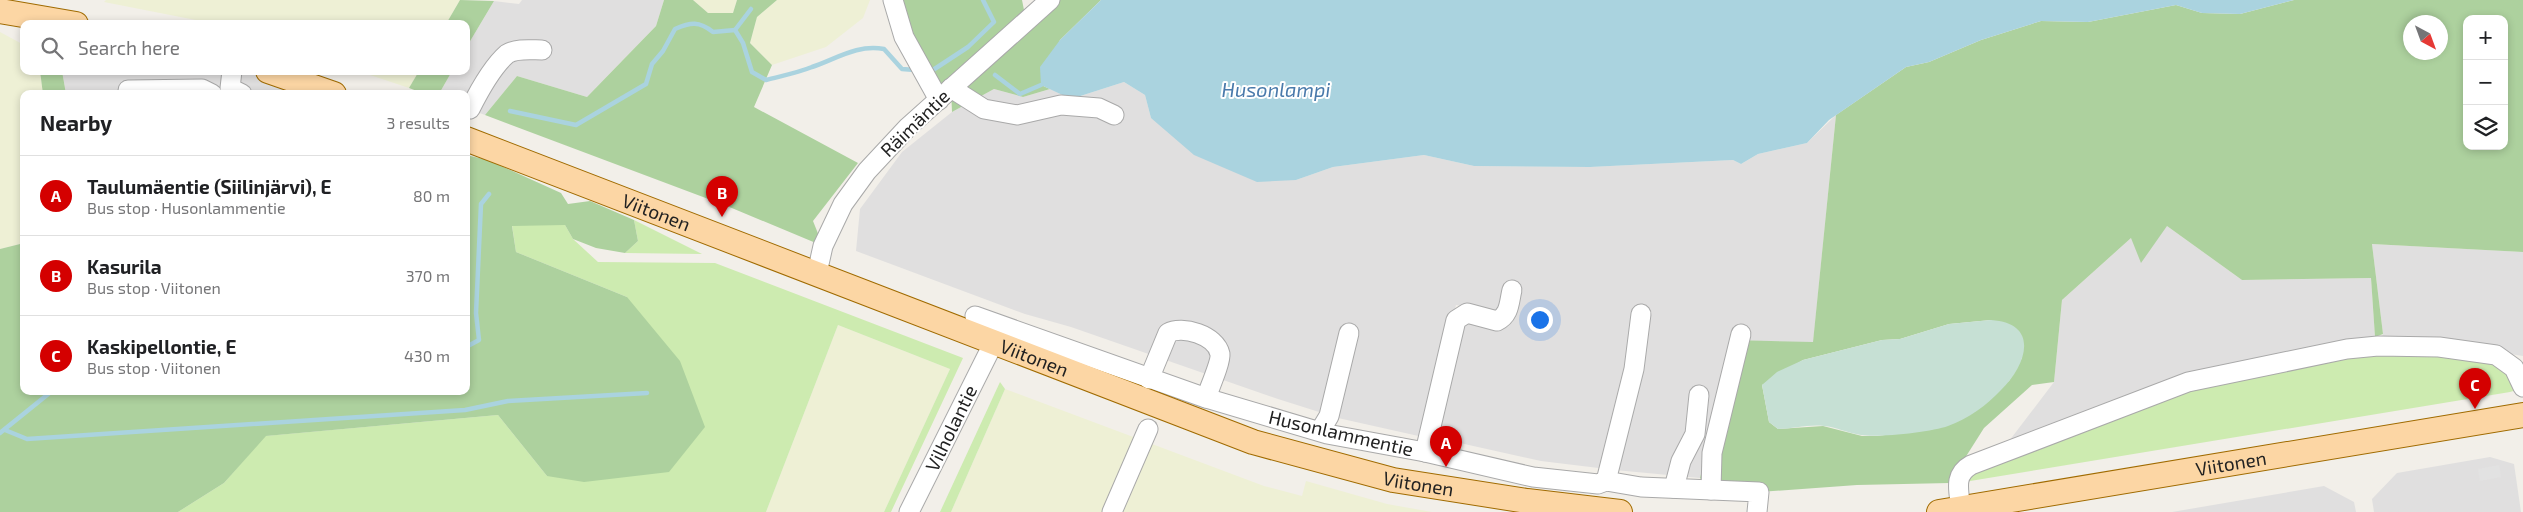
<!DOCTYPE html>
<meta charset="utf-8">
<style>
:root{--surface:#fff;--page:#f2f2f2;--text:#202124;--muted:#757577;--line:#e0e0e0;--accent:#d40000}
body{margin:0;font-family:"Exo 2",sans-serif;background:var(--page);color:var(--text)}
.controls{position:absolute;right:15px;top:15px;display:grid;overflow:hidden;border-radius:10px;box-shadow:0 2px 8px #0003}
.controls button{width:45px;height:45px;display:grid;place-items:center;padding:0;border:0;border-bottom:1px solid var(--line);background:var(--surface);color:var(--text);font:25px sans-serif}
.compass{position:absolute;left:2403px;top:15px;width:45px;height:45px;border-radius:50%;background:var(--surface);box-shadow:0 2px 8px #0003;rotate:139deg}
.you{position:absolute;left:1539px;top:319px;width:18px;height:18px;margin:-12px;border:4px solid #fff;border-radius:50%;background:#1a73e8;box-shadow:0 0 0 8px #1a73e833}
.badge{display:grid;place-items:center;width:32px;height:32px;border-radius:50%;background:var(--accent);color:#fff;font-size:16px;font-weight:700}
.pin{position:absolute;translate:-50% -41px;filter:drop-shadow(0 1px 2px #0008)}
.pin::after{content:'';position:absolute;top:26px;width:18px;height:15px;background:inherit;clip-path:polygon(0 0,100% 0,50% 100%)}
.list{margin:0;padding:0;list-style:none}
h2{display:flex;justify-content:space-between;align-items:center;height:65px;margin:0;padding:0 20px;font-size:21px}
h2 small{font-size:16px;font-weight:400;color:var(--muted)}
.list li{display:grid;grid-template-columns:32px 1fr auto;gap:15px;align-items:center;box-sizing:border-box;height:80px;padding:0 20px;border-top:1px solid var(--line)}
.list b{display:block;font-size:19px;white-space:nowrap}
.list p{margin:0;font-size:16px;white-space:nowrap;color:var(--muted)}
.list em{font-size:16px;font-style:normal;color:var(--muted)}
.icon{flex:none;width:28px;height:28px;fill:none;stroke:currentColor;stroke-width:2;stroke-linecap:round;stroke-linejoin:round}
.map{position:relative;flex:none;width:2523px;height:512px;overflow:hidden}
.search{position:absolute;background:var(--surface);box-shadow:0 2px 8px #0003;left:20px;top:20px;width:450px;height:55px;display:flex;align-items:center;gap:12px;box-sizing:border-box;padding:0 18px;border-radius:10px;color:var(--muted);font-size:19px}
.panel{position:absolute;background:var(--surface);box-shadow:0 2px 8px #0003;left:20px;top:90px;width:450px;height:305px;border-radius:10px}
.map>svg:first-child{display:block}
.residential{fill:#e0dfdf}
.farmland{fill:#eef0d5}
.grass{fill:#cdebb0}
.forest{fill:#add19e;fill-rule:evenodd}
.wetland{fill:#c6e0d4}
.parking{fill:#e2e2e2}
.water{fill:#aad3df}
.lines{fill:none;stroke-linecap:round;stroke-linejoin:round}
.stream{stroke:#aad3df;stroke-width:4.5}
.minor-casing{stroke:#a9a9a9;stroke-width:21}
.major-casing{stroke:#a06b00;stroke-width:26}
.minor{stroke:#fff;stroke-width:19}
.major{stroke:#fcd6a4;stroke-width:24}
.labels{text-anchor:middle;stroke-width:4;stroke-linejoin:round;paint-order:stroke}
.street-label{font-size:19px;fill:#222;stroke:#fff}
.water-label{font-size:20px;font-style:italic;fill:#4a7aab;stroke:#fff}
</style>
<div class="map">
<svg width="2523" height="512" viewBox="0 0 2523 512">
<rect width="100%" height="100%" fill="#f2efe9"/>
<g class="residential">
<path d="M 522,0 L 664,0 L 656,26 L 587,97 L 517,76 L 485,115 L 466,108 L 466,94 L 439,94 L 452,71 L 466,71 L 466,48 L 494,1 L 519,4 Z"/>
<path d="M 62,71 L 268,71 L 334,94 L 66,94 Z"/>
<path d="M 1124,82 L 1145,95 L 1151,118 L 1296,180 L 1333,167 L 1424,155 L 1474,166 L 1590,167 L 1733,160 L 1741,164 L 1758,154 L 1807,143 L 1836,115 L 1813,343 L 1733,340 L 1700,478 L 1615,470 L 1541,461 L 1433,437 L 1463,317 L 1507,315 L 1456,305 L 1423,437 L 1338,418 L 1278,399 L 1071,327 L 1025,314 L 856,251 L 860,209 L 902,152 L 952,112 L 994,89 L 1023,97 L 1050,89 L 1071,99 Z"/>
<path d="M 2167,226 L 2242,280 L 2371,278 L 2375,337 L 2006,445 L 2054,382 L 2062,300 L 2131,238 Z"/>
<path d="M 2372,244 L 2523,252 L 2523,356 L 2466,347 L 2378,346 L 2383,334 Z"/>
<path d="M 2490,457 L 2514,464 L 2521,512 L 2374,512 L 2372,499 L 2397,473 Z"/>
<path d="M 2324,486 L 2354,502 L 2356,512 L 2172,512 Z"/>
</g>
<g class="farmland">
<path d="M 106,0 L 460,0 L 446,24 L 216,24 L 104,2 Z"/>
<path d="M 693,0 L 737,0 L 733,13 L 708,13 Z"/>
<path d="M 777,0 L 870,0 L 863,18 L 826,47 L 772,65 L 750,43 L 757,17 Z"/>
<path d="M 0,32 L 24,45 L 24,71 L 40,71 L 43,94 L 24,94 L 24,243 L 0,249 Z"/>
<path d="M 358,71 L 419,71 L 409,88 Z"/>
<path d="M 838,325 L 950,369 L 884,512 L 766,512 Z"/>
<path d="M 1005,389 L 1264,486 L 1302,496 L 1306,481 L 1387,504 L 1432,512 L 951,512 Z"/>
</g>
<g class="grass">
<path d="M 634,220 L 702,254 L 625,253 L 638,241 Z"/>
<path d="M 512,225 L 565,225 L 573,239 L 598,262 L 715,263 L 963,358 L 891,512 L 884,512 L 950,369 L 838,325 L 766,512 L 178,512 L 224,483 L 265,436 L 498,415 L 547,476 L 627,297 L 516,252 Z"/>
<path d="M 2347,349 L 2496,355 L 2523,388 L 2510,392 L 1958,483 L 1959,475 L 2188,382 Z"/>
<path d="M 1000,382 L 1005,389 L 951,512 L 940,512 Z"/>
</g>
<g class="forest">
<path d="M 460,0 L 494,1 L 466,48 L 466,24 L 446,24 Z"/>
<path d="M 664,0 L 693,0 L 708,13 L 733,13 L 737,0 L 777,0 L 757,17 L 750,43 L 772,65 L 754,107 L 858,163 L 813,221 L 823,246 L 727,206 L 485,115 L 517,76 L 587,97 L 656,26 Z"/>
<path d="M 893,0 L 1022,0 L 1026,20 L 1050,0 L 1101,0 L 1060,40 L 1041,85 L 1050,89 L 1023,97 L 994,89 L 952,112 L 951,89 L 939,100 Z"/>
<path d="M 2294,0 L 2523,0 L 2523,252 L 2372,244 L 2383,334 L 2375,337 L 2371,278 L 2242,280 L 2167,226 L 2141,263 L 2131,238 L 2062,300 L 2054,382 L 2032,385 L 1984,428 L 1965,458 L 1963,469 L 1950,483 L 1857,485 L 1759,492 L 1711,490 L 1700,478 L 1733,340 L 1813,342 L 1836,115 L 1906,67 L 1929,62 L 1981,40 L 2041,21 L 2088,22 L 2176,5 L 2202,13 L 2240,14 ZM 2467,19 L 2504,19 L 2504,146 L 2467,146 ZM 2410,22 L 2440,22 L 2440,52 L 2410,52 ZM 1991,320 L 2022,358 L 2009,381 L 1934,429 L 1877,436 L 1862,436 L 1823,426 L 1778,429 L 1769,422 L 1762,385 L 1803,360 L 1882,340 L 1900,339 L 1949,324 Z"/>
<path d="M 40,71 L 62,71 L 66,94 L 43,94 Z"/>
<path d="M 419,71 L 452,71 L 439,94 L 425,94 L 409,88 Z"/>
<path d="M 466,155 L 488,160 L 561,193 L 568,204 L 590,201 L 634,220 L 638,241 L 625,253 L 596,248 L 573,239 L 565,225 L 512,226 L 516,252 L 627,297 L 680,361 L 705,427 L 669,472 L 584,482 L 547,476 L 498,415 L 266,436 L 224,483 L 178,512 L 0,512 L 0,249 L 24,243 L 24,391 L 466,391 Z"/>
</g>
<path class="wetland" d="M 1991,320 C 2040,323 2027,365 2001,390 C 1987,405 1968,419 1948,426 C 1932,432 1877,438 1861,435 C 1848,433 1836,427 1824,426 C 1809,424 1793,429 1778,429 L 1769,422 L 1762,385 L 1777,372 L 1803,360 L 1882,340 L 1900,339 L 1949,324 Z"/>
<path class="parking" d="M 2499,465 L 2501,477 L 2480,481 L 2478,469 Z"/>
<path class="water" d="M 1101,0 L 2294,0 L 2240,14 L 2202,13 L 2176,5 L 2088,22 L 2041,21 L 1981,40 L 1929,62 L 1906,67 L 1829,120 L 1807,143 L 1758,154 L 1741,164 L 1733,160 L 1590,167 L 1474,166 L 1424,155 L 1333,167 L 1296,180 L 1257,182 L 1194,155 L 1151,118 L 1145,95 L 1124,82 L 1071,99 L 1041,85 L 1040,67 L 1060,40 Z"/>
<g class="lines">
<g class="stream">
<path d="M 735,30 L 751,9"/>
<path d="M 928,70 L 933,70 L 968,47 L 994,22 L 983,0"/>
<path d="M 995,75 L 1020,94 L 1041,85"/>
<path d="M 510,111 L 576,125 L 646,84 L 652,64 L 663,51 L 675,29 C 691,22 699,21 713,32 L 735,30 L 743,43 L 752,72 L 766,80 C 781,76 797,73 812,67 C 836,59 857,44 884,49 L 902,69 L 915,70"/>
<path d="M 466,347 L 479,340 L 476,313 L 481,204 L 489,194"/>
<path d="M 5,430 L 27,439 L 465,410 L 508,401 L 647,393"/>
<path d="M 0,433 L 52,391"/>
</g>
<defs>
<g id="minor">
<path d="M 893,0 L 904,37 L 939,100"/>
<path d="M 232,71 L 230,88 L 242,94"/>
<path d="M 951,88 L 984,109 L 1017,115 L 1061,105 L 1099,108 L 1114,115"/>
<path d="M 128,90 L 202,89 L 212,94"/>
<path d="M 470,109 C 479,91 492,67 507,54 C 516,48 532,50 542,50"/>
<path d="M 817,273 L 823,246 L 843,204 L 867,171 L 908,127 L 1050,0"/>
<path d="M 975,316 L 1206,398 L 1327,434 L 1425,452 L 1533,477 L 1598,484 L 1606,481 L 1641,487 L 1759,492 L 1757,512"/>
<path d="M 1149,379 L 1168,333 C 1182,325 1216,335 1220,354 C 1221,362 1209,389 1206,398"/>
<path d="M 1320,431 L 1329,416 L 1349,333"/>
<path d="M 1425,452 L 1456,320 L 1467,313 L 1497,321 C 1510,315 1509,302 1512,290"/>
<path d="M 1606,481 L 1634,369 L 1641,314"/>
<path d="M 1674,488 L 1681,461 L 1695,434 L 1699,395"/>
<path d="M 1711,490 L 1712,453 L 1741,334"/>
<path d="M 1961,509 C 1959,491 1953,475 1971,465 L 2188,382 L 2347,349 L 2378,346 L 2439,347 L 2496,355 L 2514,368 L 2523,387"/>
<path d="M 909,512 L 993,344"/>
<path d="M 1112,512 L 1148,429"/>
</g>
<g id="major">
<path d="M 0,11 L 76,24"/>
<path d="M 268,71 L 334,94"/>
<path id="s1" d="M 466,139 L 1253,442 L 1393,480 L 1527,501 L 1620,512"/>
<path id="s2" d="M 1939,512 L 2523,415"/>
</g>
</defs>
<use href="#minor" class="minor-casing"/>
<use href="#major" class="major-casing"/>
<use href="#minor" class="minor"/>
<use href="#major" class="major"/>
</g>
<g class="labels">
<g class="street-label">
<text transform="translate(915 123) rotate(-44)" y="7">Räimäntie</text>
<text dy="7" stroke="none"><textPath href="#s1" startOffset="204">Viitonen</textPath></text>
<text dy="7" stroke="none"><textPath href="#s1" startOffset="609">Viitonen</textPath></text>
<text transform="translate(951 428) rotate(-64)" y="7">Vilholantie</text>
<text transform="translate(1341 433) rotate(13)" y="7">Husonlammentie</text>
<text dy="7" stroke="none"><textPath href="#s2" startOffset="296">Viitonen</textPath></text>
<text dy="7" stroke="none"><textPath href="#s1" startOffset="1014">Viitonen</textPath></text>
</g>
<g class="water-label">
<text x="1276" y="97">Husonlampi</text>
</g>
</g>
</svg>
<div class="controls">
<button>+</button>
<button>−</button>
<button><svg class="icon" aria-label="layers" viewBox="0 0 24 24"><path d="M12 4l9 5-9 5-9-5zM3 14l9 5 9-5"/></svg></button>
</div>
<svg class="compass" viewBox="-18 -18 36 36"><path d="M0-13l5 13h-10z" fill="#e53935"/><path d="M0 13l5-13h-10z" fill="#757577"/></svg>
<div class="you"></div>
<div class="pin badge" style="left:1446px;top:467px">A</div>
<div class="pin badge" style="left:722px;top:217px">B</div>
<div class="pin badge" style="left:2475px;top:409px">C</div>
<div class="search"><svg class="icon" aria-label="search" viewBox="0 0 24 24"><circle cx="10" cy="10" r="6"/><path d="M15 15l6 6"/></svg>Search here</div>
<section class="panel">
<h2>Nearby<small>3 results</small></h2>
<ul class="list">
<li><span class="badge">A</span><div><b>Taulumäentie (Siilinjärvi), E</b><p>Bus stop · Husonlammentie</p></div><em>80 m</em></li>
<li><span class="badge">B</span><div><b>Kasurila</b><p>Bus stop · Viitonen</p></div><em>370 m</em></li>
<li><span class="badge">C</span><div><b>Kaskipellontie, E</b><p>Bus stop · Viitonen</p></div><em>430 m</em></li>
</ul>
</section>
</div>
